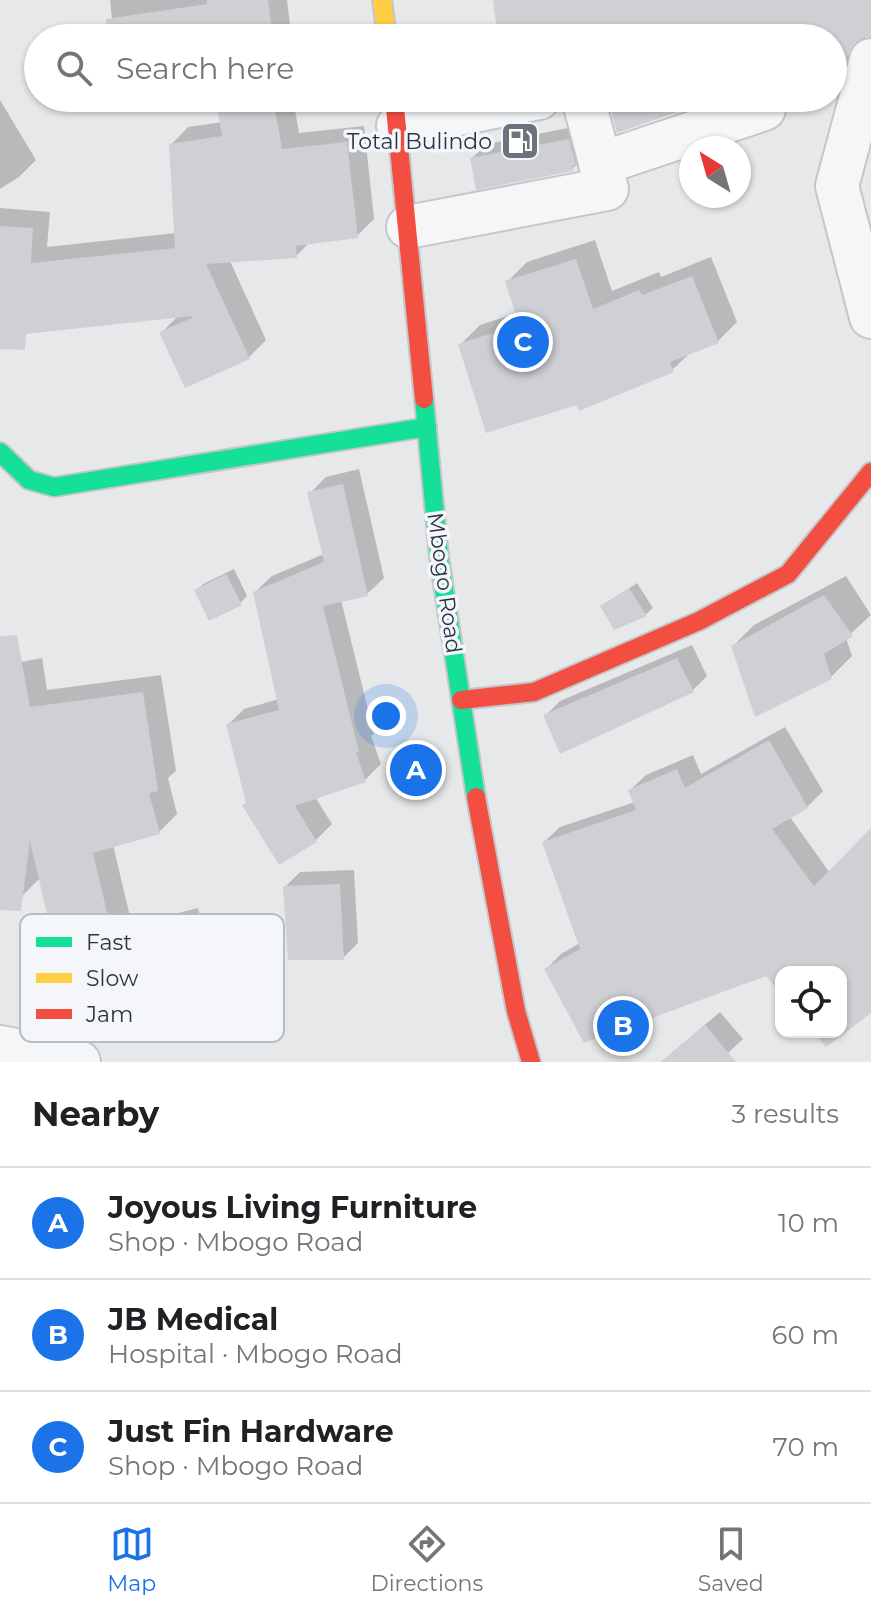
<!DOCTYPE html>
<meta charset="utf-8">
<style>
:root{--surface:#fff;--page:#f2f2f2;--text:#202124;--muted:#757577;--line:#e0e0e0;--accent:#1a73e8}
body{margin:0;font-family:Montserrat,sans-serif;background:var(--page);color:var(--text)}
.controls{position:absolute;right:24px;bottom:24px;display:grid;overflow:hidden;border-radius:16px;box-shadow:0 2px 6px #0004}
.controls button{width:72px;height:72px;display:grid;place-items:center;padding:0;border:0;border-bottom:2px solid var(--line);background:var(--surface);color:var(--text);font:40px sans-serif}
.compass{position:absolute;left:679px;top:136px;width:72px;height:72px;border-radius:50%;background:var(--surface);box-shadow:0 2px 6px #0004;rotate:323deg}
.you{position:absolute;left:386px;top:716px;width:28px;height:28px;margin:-20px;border:6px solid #fff;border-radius:50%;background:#1a73e8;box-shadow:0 0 0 12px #1a73e833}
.badge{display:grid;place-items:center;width:52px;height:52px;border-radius:50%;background:var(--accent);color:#fff;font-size:26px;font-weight:700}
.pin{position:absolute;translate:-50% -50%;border:4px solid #fff;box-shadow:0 2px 8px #0006}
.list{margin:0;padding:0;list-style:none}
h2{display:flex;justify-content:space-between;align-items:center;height:104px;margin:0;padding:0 32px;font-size:34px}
h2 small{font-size:26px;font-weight:400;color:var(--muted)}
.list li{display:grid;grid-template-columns:52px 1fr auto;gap:24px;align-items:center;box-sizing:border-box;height:112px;padding:0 32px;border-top:2px solid var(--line)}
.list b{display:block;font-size:30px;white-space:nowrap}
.list p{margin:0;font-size:26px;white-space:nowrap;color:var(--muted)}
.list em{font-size:26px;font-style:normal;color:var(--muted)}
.icon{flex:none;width:44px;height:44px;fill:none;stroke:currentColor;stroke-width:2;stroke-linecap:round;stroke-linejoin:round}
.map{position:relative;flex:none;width:871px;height:1062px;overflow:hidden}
.search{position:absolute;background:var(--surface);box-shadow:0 2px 6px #0004;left:24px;right:24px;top:24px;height:88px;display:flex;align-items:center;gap:20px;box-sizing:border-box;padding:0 28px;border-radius:44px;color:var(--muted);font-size:30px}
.sheet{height:440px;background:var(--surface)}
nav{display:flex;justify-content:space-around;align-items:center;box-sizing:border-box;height:112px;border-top:2px solid var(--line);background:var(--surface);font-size:22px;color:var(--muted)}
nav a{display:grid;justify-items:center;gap:4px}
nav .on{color:var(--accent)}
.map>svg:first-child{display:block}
.shadow{fill:#0003;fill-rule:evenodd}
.building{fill:#ced0d3}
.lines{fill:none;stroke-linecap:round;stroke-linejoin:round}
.street-casing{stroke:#c4c6c8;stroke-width:46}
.fast-casing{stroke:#c4c6c8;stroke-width:22}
.slow-casing{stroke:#c4c6c8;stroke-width:22}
.jam-casing{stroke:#c4c6c8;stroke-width:22}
.street{stroke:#f5f6f7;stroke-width:42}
.fast{stroke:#16e098;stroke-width:18}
.slow{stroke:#ffcf43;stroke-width:18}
.jam{stroke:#f24e42;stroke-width:18}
.labels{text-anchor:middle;stroke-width:7;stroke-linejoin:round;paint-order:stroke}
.poi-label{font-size:22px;fill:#2b3445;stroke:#f4f6f9;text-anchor:end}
.street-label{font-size:22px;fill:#2b3445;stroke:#f4f6f9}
.key{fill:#f4f6f9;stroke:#b8bcc3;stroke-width:2}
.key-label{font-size:22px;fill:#2b3445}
</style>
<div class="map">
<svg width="871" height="1062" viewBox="0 0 871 1062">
<rect width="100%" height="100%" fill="#e6e8ea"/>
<g class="shadow">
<path d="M 110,0 L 287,0 L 290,24 L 283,31 L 284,38 L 114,38 Z"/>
<path d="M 495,0 L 871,0 L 871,36 L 866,35 L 857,69 L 839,87 L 833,72 L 833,38 L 500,38 ZM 860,36 L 849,55 L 845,55 Z"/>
<path d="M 217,98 L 293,98 L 299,133 L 364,126 L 374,219 L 357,236 L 310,242 L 296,256 L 230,261 L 266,340 L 249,357 L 162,332 L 179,315 L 0,335 L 0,208 L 50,212 L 47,247 L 176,233 L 171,145 L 188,127 L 222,122 Z"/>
<path d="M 0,100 L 36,160 L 19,177 L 0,189 Z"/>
<path d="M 583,125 L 587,155 L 572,169 L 472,158 L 487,144 Z"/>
<path d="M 595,240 L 612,291 L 659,272 L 661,277 L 711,257 L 737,322 L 718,341 L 691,352 L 672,370 L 578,402 L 461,344 L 480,325 L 517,313 L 507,282 L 527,262 Z"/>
<path d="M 359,469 L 384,578 L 367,594 L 341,600 L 374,734 L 371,736 L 381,764 L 365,780 L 315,797 L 332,824 L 316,840 L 248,802 L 228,725 L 244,709 L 279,699 L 255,592 L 272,576 L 324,554 L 310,493 L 326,477 Z"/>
<path d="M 234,569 L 247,596 L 240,603 L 196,591 L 203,584 Z"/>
<path d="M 846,576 L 871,615 L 846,638 L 852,656 L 831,677 L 733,646 L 754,625 Z"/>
<path d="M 637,583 L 653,608 L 646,614 L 602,606 Z"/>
<path d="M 692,645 L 707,676 L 693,690 L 545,716 L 560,701 Z"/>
<path d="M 42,658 L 47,690 L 161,675 L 176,771 L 168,778 L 177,814 L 159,832 L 113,845 L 132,925 L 198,908 L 224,1010 L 206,1028 L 40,878 L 21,897 L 0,901 L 0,666 Z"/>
<path d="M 785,727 L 823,791 L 807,807 L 790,817 L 830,873 L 871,831 L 871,1009 L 826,1045 L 815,1032 L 841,1032 L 841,972 L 781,972 L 781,990 L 767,973 L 546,969 L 561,954 L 580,943 L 544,842 L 560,827 L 635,802 L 630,790 L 646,775 L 693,755 L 701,774 Z"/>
<path d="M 354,870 L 358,943 L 343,958 L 285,887 L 300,872 Z"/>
<path d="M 720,1012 L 743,1039 L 728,1053 L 718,1062 L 661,1062 Z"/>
</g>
<g class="building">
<path d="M 207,0 L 268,0 L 273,38 L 108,38 L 106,19 L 207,4 Z"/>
<path d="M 493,0 L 871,0 L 871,37 L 864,37 L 854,44 L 848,54 L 838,91 L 833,78 L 833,38 L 498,38 Z"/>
<path d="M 273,98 L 282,149 L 347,142 L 358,238 L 296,246 L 297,258 L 206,264 L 250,359 L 185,388 L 159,332 L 192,318 L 192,316 L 26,334 L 25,350 L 0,349 L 0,226 L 33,228 L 31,263 L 175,248 L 169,144 L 222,136 L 217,106 Z"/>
<path d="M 608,98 L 717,98 L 617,133 Z"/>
<path d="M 569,139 L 576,165 L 572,166 L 573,171 L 476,190 L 470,158 Z"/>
<path d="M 576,259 L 593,309 L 639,290 L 642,295 L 692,276 L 719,343 L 670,362 L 674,372 L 579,411 L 577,405 L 486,433 L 458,344 L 519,325 L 505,281 Z"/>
<path d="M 343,484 L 368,596 L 323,606 L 359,752 L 356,752 L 366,782 L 295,806 L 317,842 L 279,865 L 242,805 L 246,803 L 226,724 L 279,710 L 253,592 L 324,562 L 307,492 Z"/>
<path d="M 226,574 L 242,605 L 209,621 L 194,590 Z"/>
<path d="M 629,588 L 647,616 L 614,630 L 600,606 Z"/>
<path d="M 824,595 L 853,636 L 824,654 L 832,679 L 755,717 L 731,646 Z"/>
<path d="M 17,635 L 30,707 L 143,692 L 158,791 L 149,793 L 160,834 L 93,853 L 114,942 L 180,925 L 207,1030 L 157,1043 L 145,997 L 70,1014 L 30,841 L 21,911 L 0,910 L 0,636 Z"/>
<path d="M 677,658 L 694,692 L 560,754 L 543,715 Z"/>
<path d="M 769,740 L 808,808 L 772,829 L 814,886 L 871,828 L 871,1013 L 826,1047 L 813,1032 L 841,1032 L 841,972 L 781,972 L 781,994 L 766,976 L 584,1043 L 544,969 L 580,949 L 542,842 L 636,810 L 628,790 L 677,769 L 685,788 Z"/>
<path d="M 340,884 L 344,960 L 288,960 L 283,886 Z"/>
<path d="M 705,1025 L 736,1062 L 661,1062 Z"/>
</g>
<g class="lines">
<defs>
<g id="street">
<path d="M 871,60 L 837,186 L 871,317"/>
<path d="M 398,126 L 539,98"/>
<path d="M 600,164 L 764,109"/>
<path d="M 408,227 L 607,189 L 583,98"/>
<path d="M 0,1047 L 79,1062"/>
</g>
<g id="fast">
<path d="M 424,399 L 439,557 L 476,797"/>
<path d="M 0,452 L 29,480 L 54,487 L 427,427"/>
</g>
<path id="slow" d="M 382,0 L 387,38"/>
<g id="jam">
<path d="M 394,98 L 424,399"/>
<path d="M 461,700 L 534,692 L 699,621 L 788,574 L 871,472"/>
<path d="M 476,797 L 516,1011 L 531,1062"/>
</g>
</defs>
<use href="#street" class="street-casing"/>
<use href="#fast" class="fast-casing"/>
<use href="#slow" class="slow-casing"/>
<use href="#jam" class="jam-casing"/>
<use href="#street" class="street"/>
<use href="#fast" class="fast"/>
<use href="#slow" class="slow"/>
<use href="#jam" class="jam"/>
</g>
<defs>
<symbol id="fuel-square" viewBox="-11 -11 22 22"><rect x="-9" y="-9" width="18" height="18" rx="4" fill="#6c737f" stroke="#f4f6f9"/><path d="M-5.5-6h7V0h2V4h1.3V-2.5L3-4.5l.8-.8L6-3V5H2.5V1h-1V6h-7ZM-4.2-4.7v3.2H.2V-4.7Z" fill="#fff"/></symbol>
</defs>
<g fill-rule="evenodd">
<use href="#fuel-square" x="498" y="119" width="44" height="44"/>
</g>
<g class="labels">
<g class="poi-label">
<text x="492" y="149">Total Bulindo</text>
</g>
<g class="street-label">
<text transform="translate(445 583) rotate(82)" y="8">Mbogo Road</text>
</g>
</g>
<rect x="20" y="914" width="264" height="128" rx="12" class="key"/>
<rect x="36" y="937" width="36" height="10" fill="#16e098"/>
<rect x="36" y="973" width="36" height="10" fill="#ffcf43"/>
<rect x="36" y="1009" width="36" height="10" fill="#f24e42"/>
<g class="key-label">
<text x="86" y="950">Fast</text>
<text x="86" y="986">Slow</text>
<text x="86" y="1022">Jam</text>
</g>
</svg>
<div class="controls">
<button><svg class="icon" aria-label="locate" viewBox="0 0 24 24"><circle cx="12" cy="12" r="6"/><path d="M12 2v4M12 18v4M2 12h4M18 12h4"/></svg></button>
</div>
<svg class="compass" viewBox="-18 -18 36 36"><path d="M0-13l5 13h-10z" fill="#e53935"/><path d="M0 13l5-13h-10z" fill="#757577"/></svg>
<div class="you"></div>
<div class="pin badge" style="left:416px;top:770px">A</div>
<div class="pin badge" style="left:623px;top:1026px">B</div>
<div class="pin badge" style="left:523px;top:342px">C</div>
<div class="search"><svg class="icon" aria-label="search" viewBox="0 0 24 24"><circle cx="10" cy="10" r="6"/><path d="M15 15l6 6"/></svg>Search here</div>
</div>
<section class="sheet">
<h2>Nearby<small>3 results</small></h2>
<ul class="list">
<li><span class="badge">A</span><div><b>Joyous Living Furniture</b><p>Shop · Mbogo Road</p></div><em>10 m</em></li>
<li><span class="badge">B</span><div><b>JB Medical</b><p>Hospital · Mbogo Road</p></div><em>60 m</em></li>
<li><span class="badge">C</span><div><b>Just Fin Hardware</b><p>Shop · Mbogo Road</p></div><em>70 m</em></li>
</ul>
</section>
<nav>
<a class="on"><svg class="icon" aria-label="map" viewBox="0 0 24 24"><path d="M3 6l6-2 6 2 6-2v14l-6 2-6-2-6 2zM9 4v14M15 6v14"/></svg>Map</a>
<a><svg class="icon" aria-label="directions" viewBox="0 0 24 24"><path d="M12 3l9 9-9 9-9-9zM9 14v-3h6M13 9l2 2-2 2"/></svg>Directions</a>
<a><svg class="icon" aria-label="saved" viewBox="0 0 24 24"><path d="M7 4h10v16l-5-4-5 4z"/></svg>Saved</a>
</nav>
